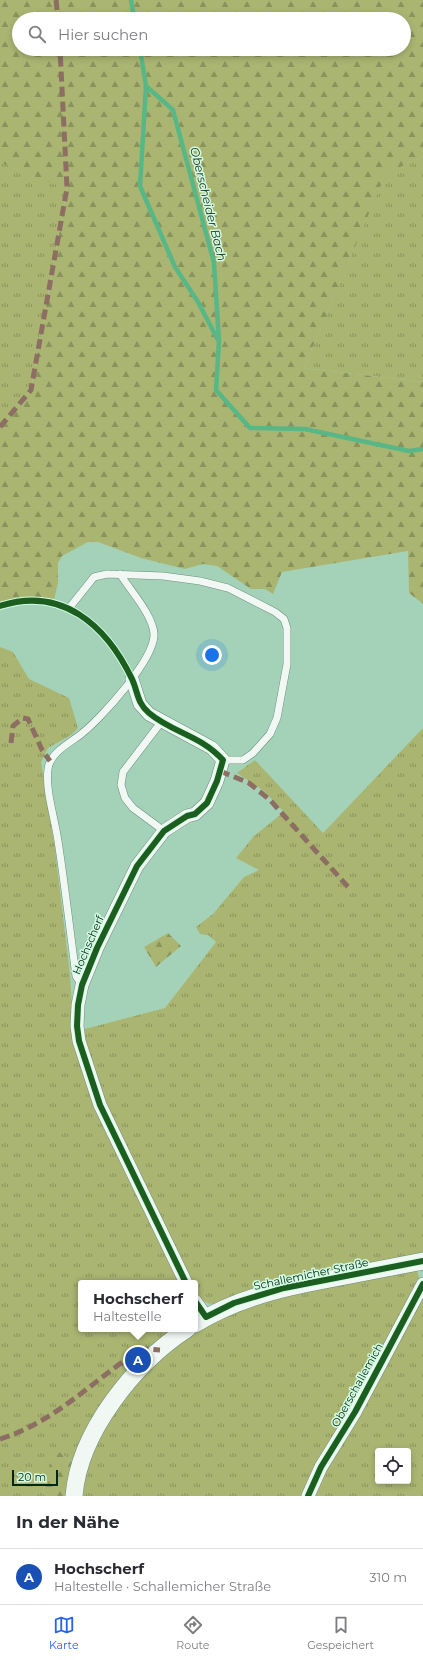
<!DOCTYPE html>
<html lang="de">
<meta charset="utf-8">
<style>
:root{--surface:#fff;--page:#f2f2f3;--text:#2b2b33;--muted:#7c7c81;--line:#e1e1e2;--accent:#2563eb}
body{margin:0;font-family:Montserrat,sans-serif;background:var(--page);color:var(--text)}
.controls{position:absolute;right:12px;bottom:12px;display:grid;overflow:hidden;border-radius:4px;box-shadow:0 2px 6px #0003}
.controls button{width:36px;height:36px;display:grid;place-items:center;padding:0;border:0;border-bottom:1px solid var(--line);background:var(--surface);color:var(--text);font:20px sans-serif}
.scale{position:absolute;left:12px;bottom:10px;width:46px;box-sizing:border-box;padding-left:4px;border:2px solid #022715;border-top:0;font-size:11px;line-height:14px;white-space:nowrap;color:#022715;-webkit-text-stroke:3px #d3fce2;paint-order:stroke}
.you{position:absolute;left:212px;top:655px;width:14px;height:14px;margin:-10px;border:3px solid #fff;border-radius:50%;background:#1a73e8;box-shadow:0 0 0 6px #1a73e833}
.badge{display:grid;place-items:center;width:26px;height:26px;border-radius:50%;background:var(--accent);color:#fff;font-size:13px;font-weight:700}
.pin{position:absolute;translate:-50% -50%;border:2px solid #fff;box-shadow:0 1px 4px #0006}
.popup{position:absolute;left:78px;top:1280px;width:120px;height:52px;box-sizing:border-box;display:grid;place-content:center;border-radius:4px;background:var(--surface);filter:drop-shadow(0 1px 3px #0005);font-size:13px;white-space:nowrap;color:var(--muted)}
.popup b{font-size:15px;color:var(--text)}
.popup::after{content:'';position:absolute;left:50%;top:100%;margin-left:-8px;border:8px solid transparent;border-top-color:var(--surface)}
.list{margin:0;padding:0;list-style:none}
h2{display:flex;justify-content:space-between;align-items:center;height:52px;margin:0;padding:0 16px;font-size:17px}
h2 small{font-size:13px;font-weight:400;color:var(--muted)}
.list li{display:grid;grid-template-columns:26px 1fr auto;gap:12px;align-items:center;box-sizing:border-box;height:56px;padding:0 16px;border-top:1px solid var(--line)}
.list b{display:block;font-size:15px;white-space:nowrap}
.list p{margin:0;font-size:13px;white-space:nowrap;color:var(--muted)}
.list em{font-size:13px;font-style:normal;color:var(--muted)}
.icon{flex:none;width:22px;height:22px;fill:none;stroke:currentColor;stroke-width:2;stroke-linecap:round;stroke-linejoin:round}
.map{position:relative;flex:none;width:423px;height:1496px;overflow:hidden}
.search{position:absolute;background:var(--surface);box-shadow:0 2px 6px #0003;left:12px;right:12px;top:12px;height:44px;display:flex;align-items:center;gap:10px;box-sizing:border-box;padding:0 14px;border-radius:22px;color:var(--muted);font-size:15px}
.sheet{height:108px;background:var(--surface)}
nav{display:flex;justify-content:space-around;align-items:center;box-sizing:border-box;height:56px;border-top:1px solid var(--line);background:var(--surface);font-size:11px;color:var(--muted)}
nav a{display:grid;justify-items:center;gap:2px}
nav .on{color:var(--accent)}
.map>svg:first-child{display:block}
.grass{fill:url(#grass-tufts);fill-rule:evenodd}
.forest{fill:url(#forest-firs);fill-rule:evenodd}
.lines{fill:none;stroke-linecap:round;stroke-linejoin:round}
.stream{stroke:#58b787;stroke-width:4.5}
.service-casing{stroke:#698e7b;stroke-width:8}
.minor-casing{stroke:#698e7b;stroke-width:14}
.tertiary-casing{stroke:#698e7b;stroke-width:18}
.service{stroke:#f1f8f4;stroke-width:7}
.minor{stroke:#f1f8f4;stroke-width:13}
.tertiary{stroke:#f1f8f4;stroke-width:17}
.quiet{stroke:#8d6e63;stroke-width:5;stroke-dasharray:10 5;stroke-linecap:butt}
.cycleway-casing{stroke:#d3fce2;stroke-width:8}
.cycleway{stroke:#1b5e20;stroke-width:6}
.labels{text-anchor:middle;stroke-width:3;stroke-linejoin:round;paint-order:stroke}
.street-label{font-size:11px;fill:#022715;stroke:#d3fce2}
.water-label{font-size:12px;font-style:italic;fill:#1a3224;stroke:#d3fce2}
</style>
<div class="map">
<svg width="423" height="1496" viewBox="0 0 423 1496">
<defs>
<pattern id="grass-tufts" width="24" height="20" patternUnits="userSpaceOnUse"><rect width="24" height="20" fill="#abb572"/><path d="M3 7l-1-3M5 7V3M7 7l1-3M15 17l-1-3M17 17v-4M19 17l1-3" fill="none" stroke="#89935c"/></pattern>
<pattern id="forest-firs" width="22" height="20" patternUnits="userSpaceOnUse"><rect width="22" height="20" fill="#abb572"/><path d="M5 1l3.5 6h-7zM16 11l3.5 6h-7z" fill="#89935c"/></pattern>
</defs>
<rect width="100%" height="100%" fill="#a4d2b8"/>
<g class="grass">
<path d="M 423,157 L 423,382 L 304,368 L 386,172 Z"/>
<path d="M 0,163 L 67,188 L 31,390 L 0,427 Z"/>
<path d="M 0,647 L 13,652 L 29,679 L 69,698 L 78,728 L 71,735 L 48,748 L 41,762 L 55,849 L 70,975 L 74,1033 L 181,1283 L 81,1283 L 81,1329 L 176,1329 C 170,1334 162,1337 155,1342 C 116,1373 91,1417 72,1462 L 58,1451 L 43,1486 L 44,1496 L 0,1496 Z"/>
<path d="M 423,728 L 423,1254 L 217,1304 C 204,1305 195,1296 195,1283 L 191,1283 L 105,1105 L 81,1030 L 165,1008 L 216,942 L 208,935 L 200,934 L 196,927 L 213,914 L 244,877 L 259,870 L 236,858 L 254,836 L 284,812 L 264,791 L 237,773 L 255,760 L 323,833 Z"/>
<path d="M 417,1271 L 420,1281 L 304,1496 L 81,1496 L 84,1472 L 103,1429 L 135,1383 L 182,1341 L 213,1321 L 274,1297 Z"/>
<path d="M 423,1295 L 423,1496 L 311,1496 ZM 378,1451 L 408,1451 L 408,1481 L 378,1481 Z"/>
</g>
<g class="forest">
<path d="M 0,0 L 423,0 L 423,157 L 386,173 L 304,368 L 423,382 L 423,604 L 409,593 L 408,551 L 282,572 L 273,594 L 265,589 L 251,589 L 217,566 L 203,564 L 185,569 L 141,558 L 98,542 L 88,542 L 62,556 L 58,563 L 58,583 L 54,600 L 24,598 L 0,602 L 0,427 L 31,390 L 67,189 L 0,163 ZM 19,19 L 404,19 L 404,49 L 19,49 Z"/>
<path d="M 168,933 L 181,946 L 156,967 L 144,947 Z"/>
<path d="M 58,1451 L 72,1462 L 66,1496 L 44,1496 L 43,1486 L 53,1454 Z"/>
</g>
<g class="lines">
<g class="stream">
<path d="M 131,0 L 134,19"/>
<path d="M 140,49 L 146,86 L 173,110 L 214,263 L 219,341 L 216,390 L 250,428 L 305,429 L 409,451 L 423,449"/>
<path d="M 146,86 L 140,186 L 175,267 L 198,302 L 218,340"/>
</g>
<defs>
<g id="service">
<path d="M 70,607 L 94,577 L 107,574 L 163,576 L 200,581 L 228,588 L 275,612 L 284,619 L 287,628 L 287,664 L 277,718 L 270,734 L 253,753 L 243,760 L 223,760"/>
<path d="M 162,721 L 123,772 L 121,785 L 125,798 L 133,808 L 164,831"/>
<path d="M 82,985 L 76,976 C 70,931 65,886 58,841 C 55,819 45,790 48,769 C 50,753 68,744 80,735 C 100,720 155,659 154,634 C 153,615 130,590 120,574"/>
</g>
<g id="minor">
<path d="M 132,679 L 140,704 L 149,714 L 212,748 L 223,760 L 217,781 L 207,803 L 195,814 L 187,816 L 164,831 L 137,866 L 97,948 L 82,985 L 78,1005 L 77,1026 L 79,1041 L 100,1105 L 186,1283"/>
<path d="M 195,1301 L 206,1317"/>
<path d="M 308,1496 L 321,1467 L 355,1412 L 423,1284"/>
</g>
<g id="tertiary">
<path d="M 195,1324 C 237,1298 282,1288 330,1279 C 361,1273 392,1267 423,1261"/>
<path d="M 74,1496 C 79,1432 135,1363 187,1329"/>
</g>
</defs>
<use href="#service" class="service-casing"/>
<use href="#minor" class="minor-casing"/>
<use href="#tertiary" class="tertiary-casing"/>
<use href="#service" class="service"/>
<use href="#minor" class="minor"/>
<use href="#tertiary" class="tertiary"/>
<g class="quiet">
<path d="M 56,0 L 58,19"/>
<path d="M 0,427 L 31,390 L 67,188 L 60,49"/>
<path d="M 11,743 L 13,726 L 23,718 L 28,719 L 42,750 L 50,761"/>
<path d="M 220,771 L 249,783 L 270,800 L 349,888"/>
<path d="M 0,1439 C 52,1423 89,1385 132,1355 L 145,1349 L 160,1350"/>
</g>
<defs>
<g id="cycleway">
<path d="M 0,606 C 62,586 106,625 132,679 C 138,692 137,703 149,713 C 173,733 200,735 223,760 L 217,781 L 207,803 L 195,814 L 187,816 L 164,831 L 137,866 L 97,948 L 82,985 L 78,1005 L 77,1026 L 79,1041 L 100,1105 L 186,1283"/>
<path d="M 195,1301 L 206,1317 L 234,1303 L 284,1288 L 423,1261"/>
<path d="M 308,1496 L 321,1467 L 355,1412 L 423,1284"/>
</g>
</defs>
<use href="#cycleway" class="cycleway-casing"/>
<use href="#cycleway" class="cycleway"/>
</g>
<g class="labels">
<g class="street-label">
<text transform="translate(88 945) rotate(-67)" y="4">Hochscherf</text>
<text transform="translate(311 1274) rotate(-12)" y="4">Schallemicher Straße</text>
<text transform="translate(357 1385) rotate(-61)" y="4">Oberschallemich</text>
</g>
<g class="water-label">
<text transform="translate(208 204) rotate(76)" y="4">Oberscheider Bach</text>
</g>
</g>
</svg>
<div class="controls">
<button><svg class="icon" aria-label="locate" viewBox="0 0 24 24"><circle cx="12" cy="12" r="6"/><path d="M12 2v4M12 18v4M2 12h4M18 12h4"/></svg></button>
</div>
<div class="scale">20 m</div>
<div class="you"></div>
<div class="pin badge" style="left:138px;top:1360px;background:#1a4fb4">A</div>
<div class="popup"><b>Hochscherf</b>Haltestelle</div>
<div class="search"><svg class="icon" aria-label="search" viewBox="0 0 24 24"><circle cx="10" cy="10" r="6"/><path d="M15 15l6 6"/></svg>Hier suchen</div>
</div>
<section class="sheet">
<h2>In der Nähe<small></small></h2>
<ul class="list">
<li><span class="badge" style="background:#1a4fb4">A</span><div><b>Hochscherf</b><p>Haltestelle · Schallemicher Straße</p></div><em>310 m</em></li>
</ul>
</section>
<nav>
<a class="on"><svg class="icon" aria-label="map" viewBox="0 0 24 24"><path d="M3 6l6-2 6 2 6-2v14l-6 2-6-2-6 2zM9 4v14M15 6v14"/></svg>Karte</a>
<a><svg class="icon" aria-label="directions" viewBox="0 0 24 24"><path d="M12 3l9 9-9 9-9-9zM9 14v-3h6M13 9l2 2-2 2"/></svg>Route</a>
<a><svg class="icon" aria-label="saved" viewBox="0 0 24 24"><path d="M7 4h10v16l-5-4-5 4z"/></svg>Gespeichert</a>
</nav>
